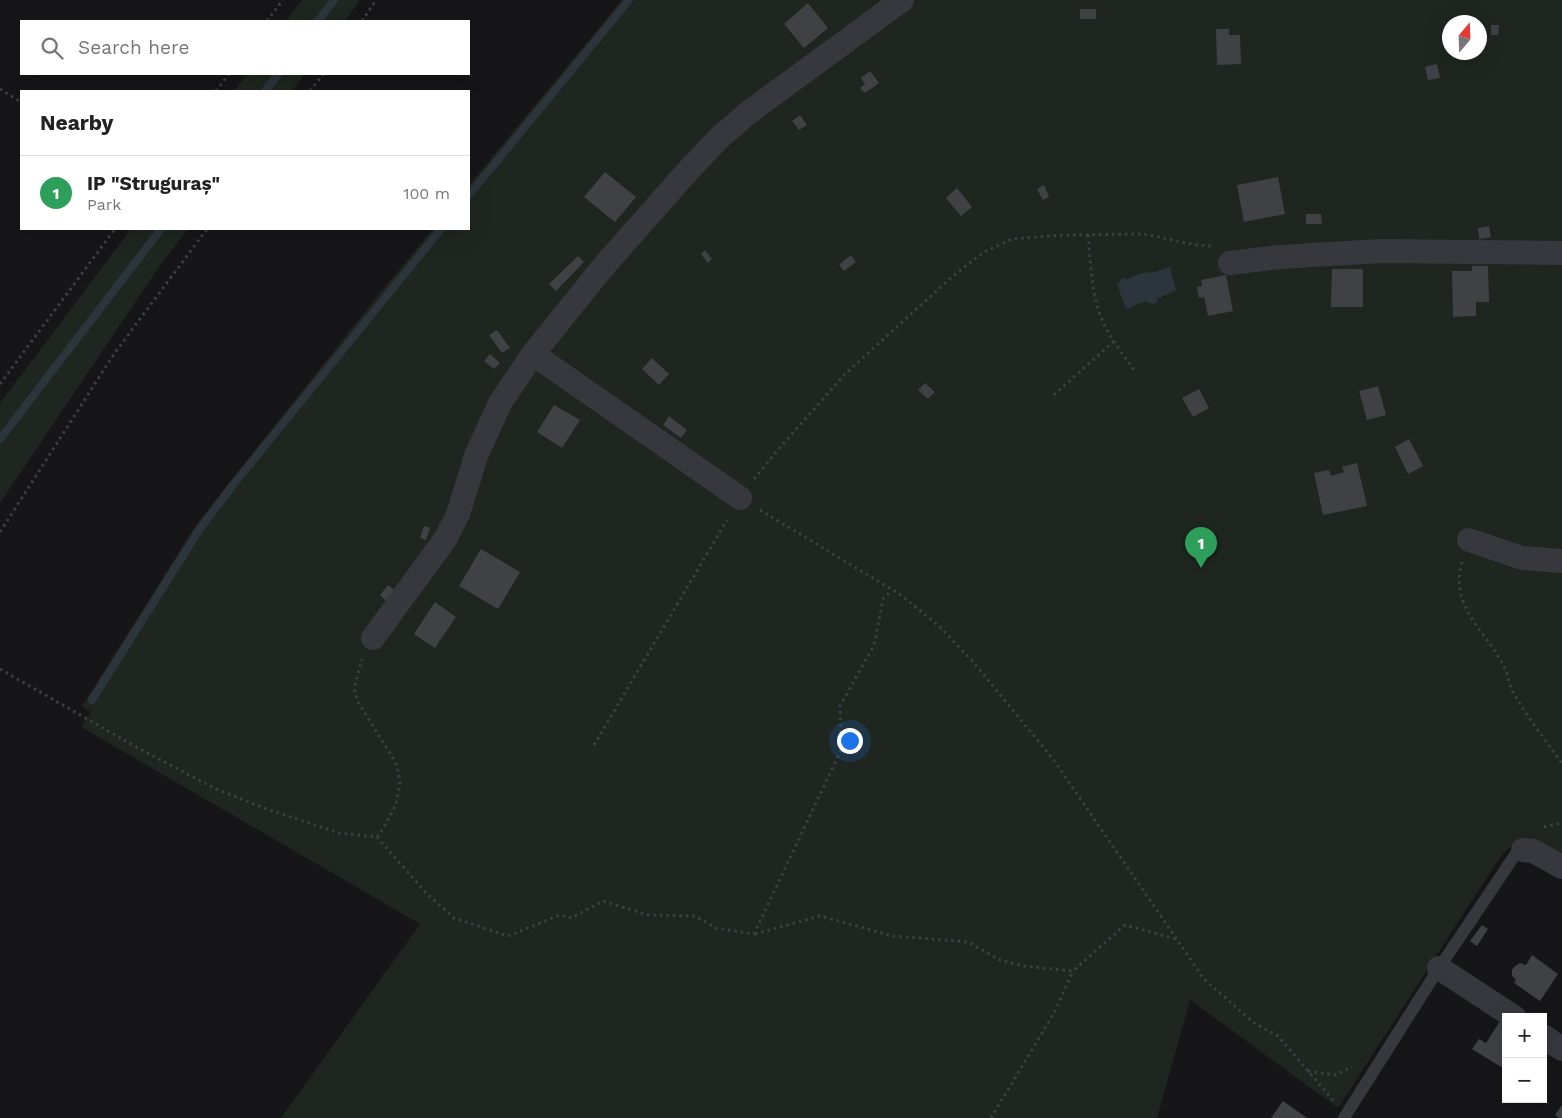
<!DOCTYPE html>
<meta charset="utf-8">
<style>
:root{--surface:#fff;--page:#f6f6f6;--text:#222;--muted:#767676;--line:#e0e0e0;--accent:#80622a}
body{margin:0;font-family:"Work Sans",sans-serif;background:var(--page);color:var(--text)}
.controls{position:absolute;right:15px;bottom:15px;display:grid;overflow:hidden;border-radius:0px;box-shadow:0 5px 20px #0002}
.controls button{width:45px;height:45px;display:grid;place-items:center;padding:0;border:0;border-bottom:1px solid var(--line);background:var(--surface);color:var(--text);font:25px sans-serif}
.compass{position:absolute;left:1442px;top:15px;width:45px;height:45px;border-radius:50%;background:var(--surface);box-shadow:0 5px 20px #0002;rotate:19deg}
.you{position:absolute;left:849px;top:740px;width:18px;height:18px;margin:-12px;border:4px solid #fff;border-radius:50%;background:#1a73e8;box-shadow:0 0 0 8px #1a73e833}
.badge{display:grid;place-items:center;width:32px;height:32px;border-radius:50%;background:var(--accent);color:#fff;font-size:16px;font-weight:700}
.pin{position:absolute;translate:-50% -41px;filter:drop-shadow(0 1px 2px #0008)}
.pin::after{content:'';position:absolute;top:26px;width:18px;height:15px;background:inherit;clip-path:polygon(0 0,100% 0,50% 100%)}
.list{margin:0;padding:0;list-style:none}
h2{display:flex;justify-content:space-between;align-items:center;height:65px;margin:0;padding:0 20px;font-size:21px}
h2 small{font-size:16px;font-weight:400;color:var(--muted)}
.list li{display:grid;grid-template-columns:32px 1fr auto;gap:15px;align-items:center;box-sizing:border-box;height:75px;padding:0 20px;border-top:1px solid var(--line)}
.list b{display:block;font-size:19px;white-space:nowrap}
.list p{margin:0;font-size:16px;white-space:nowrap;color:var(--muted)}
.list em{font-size:16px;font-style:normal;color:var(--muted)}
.icon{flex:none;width:28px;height:28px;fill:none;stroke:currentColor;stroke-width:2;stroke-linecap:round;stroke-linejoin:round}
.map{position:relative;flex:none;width:1562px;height:1118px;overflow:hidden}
.search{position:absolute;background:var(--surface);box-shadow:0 5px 20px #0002;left:20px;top:20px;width:450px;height:55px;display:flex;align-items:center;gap:12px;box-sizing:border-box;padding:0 18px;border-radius:0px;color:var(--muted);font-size:19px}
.panel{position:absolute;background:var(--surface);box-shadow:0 5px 20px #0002;left:20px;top:90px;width:450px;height:140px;border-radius:0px}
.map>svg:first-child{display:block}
.green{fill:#1e261f;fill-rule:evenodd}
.water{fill:#2c353c}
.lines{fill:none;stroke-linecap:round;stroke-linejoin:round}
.stream{stroke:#2c353c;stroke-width:8}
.building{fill:#404145}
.path{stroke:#3d3f44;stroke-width:3;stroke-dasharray:2.5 4;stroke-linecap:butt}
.service{stroke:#37383d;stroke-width:12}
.minor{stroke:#37383d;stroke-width:24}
</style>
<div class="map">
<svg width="1562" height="1118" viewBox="0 0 1562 1118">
<rect width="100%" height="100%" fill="#161618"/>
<g class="green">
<path d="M 302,0 L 360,0 L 345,21 L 286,21 Z"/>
<path d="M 622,0 L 1562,0 L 1562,858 L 1513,845 L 1502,854 L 1338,1108 L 1190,1000 L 1157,1118 L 281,1118 L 420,924 L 81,727 L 91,712 L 82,706 L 198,522 L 371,304 L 433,229 L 469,229 L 469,185 ZM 1450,22 L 1480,22 L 1480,52 L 1450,52 Z"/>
<path d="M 247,74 L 305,74 L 292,91 L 234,91 Z"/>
<path d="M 131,229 L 188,229 L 161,264 L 0,503 L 0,403 Z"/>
</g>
<path class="water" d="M 1170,267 L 1176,290 L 1157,299 L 1157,303 L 1152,304 L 1145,301 L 1128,309 L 1125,307 L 1117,284 L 1123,278 L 1127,279 L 1142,273 L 1155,272 Z"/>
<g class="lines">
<g class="stream">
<path d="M 318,21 L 334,0"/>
<path d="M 265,91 L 278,74"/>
<path d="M 469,195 L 629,0"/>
<path d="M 0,439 L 161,229"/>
<path d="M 92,700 L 199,530 L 233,485 L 441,229"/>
</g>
</g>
<g class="building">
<path d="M 808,3 L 828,28 L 804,48 L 784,24 Z"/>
<rect x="1080" y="9" width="16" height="10"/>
<path d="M 1491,25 L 1499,25 L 1498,35 L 1491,35 Z"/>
<path d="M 1216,29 L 1229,29 L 1229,35 L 1240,35 L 1241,64 L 1217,65 Z"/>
<path d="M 1437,64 L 1440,78 L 1428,80 L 1425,67 Z"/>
<path d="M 870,71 L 879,83 L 865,93 L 860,88 L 865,84 L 861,78 Z"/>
<path d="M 800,115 L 807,125 L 799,130 L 792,121 Z"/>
<path d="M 605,172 L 636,197 L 615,222 L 584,197 Z"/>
<path d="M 1278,177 L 1285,214 L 1244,222 L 1237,185 Z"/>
<path d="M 1044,185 L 1049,197 L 1043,200 L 1037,189 Z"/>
<path d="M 957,188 L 972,207 L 961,216 L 946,198 Z"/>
<path d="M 1306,214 L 1321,214 L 1322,224 L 1306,224 Z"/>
<path d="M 1489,226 L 1491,237 L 1479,239 L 1478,228 Z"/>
<path d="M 705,250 L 712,259 L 708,263 L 701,254 Z"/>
<path d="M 851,255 L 856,262 L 844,271 L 839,265 Z"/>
<path d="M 578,256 L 584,262 L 556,291 L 549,284 Z"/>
<path d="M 1472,266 L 1488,266 L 1489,302 L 1476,302 L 1476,316 L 1453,317 L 1452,271 L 1472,271 Z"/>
<path d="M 1332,269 L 1363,269 L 1363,307 L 1331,307 Z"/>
<path d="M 1226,275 L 1233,311 L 1208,316 L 1204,297 L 1199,298 L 1197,287 L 1202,286 L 1201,280 Z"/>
<path d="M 497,330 L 510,348 L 502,353 L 489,335 Z"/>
<path d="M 490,354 L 500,363 L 494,369 L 484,361 Z"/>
<path d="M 652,358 L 669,374 L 659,385 L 642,369 Z"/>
<path d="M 925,383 L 935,392 L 928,399 L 918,390 Z"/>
<path d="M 1378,386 L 1386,415 L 1367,420 L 1359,391 Z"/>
<path d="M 1199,389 L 1209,408 L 1193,417 L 1182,398 Z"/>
<path d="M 554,405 L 580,420 L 562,448 L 537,432 Z"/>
<path d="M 669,416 L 687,430 L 681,438 L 663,425 Z"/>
<path d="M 1409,439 L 1423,466 L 1408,474 L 1395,447 Z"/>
<path d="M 1357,463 L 1367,506 L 1323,515 L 1314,473 L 1329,470 L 1331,476 L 1344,472 L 1342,467 Z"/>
<path d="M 424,526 L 430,528 L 426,540 L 420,538 Z"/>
<path d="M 481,549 L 520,572 L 498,609 L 459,586 Z"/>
<path d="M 388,585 L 395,590 L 386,601 L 380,595 Z"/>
<path d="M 435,602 L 456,617 L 435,648 L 414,634 Z"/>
<path d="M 1482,925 L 1488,929 L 1477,946 L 1470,941 Z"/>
<path d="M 1532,955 L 1558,974 L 1540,1001 L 1514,983 L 1516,980 L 1512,976 L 1512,970 L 1515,966 L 1520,963 L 1526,965 Z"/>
<path d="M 1500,1021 L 1506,1025 L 1506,1070 L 1472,1049 L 1479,1039 L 1486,1043 Z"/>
<path d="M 1283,1101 L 1307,1118 L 1271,1118 Z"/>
<path d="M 1562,1105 L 1562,1118 L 1559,1118 L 1555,1115 Z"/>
</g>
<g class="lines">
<g class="path">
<path d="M 267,21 L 283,0"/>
<path d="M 362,21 L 376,0"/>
<path d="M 0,89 L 21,102"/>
<path d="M 216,91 L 229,74"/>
<path d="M 310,91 L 323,74"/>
<path d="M 1088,235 C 1091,264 1091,297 1104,324 C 1112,341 1125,357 1136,373"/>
<path d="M 0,384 L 115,229"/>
<path d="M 1054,395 L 1114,341"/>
<path d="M 754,479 L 776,452 L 845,374 L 953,276 L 984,252 L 1012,239 L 1063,235 L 1144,234 L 1196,245 L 1212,246"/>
<path d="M 760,510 L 901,595 L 940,627 L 974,663 L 1053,759 L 1204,979 L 1254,1023 L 1278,1036 L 1333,1100"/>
<path d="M 0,532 L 114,354 L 207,229"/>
<path d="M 1462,562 C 1448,608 1489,633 1505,669 C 1509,677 1509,687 1514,694 C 1528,719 1547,741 1562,764"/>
<path d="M 0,669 L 136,747 L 216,789 L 264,808 L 339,833 L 377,837 L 383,829 L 396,804 L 400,782 L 396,763 L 358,702 L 354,688 L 362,659"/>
<path d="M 594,745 L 727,520"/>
<path d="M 1544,827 L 1562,823"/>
<path d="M 377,837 L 426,893 L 454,918 L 508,936 L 560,915 L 571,918 L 603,901 L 648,915 L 695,916 L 716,928 L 754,934 L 841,750 L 840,706 L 874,645 L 883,599 L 892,590"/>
<path d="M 755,934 L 820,916 L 893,936 L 968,942 L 1000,960 L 1024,966 L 1073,971 L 1125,925 L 1176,939"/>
<path d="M 1308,1071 L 1335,1075 L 1352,1067"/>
<path d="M 991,1118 L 1054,1013 L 1073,971"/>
</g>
<path class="service" d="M 1344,1118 L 1439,968 L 1515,855 L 1523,850"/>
<g class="minor">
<path d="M 1230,263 L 1280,257 L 1381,251 L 1562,253"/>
<path d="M 533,354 L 740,498"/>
<path d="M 1469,540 L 1522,558 L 1562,561"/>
<path d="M 373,638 L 446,538 L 458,514 L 476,456 L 500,403 L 533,354 L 603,267 L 686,173 L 719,138 L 748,113 L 902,0"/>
<path d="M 1523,850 L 1533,851 L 1562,867"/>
<path d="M 1439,968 L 1514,1017"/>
<path d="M 1543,1036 L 1562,1049"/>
</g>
</g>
</svg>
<div class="controls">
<button>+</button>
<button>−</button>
</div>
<svg class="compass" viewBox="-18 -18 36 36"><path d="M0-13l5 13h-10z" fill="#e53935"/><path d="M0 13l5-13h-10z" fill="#767676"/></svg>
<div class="you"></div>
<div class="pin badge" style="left:1201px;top:568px;background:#2e9e5b">1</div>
<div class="search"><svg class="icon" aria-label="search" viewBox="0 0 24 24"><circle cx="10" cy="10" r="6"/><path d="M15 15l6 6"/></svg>Search here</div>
<section class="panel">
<h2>Nearby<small></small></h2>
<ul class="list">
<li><span class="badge" style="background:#2e9e5b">1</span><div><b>IP &quot;Struguraș&quot;</b><p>Park</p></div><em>100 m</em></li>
</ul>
</section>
</div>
